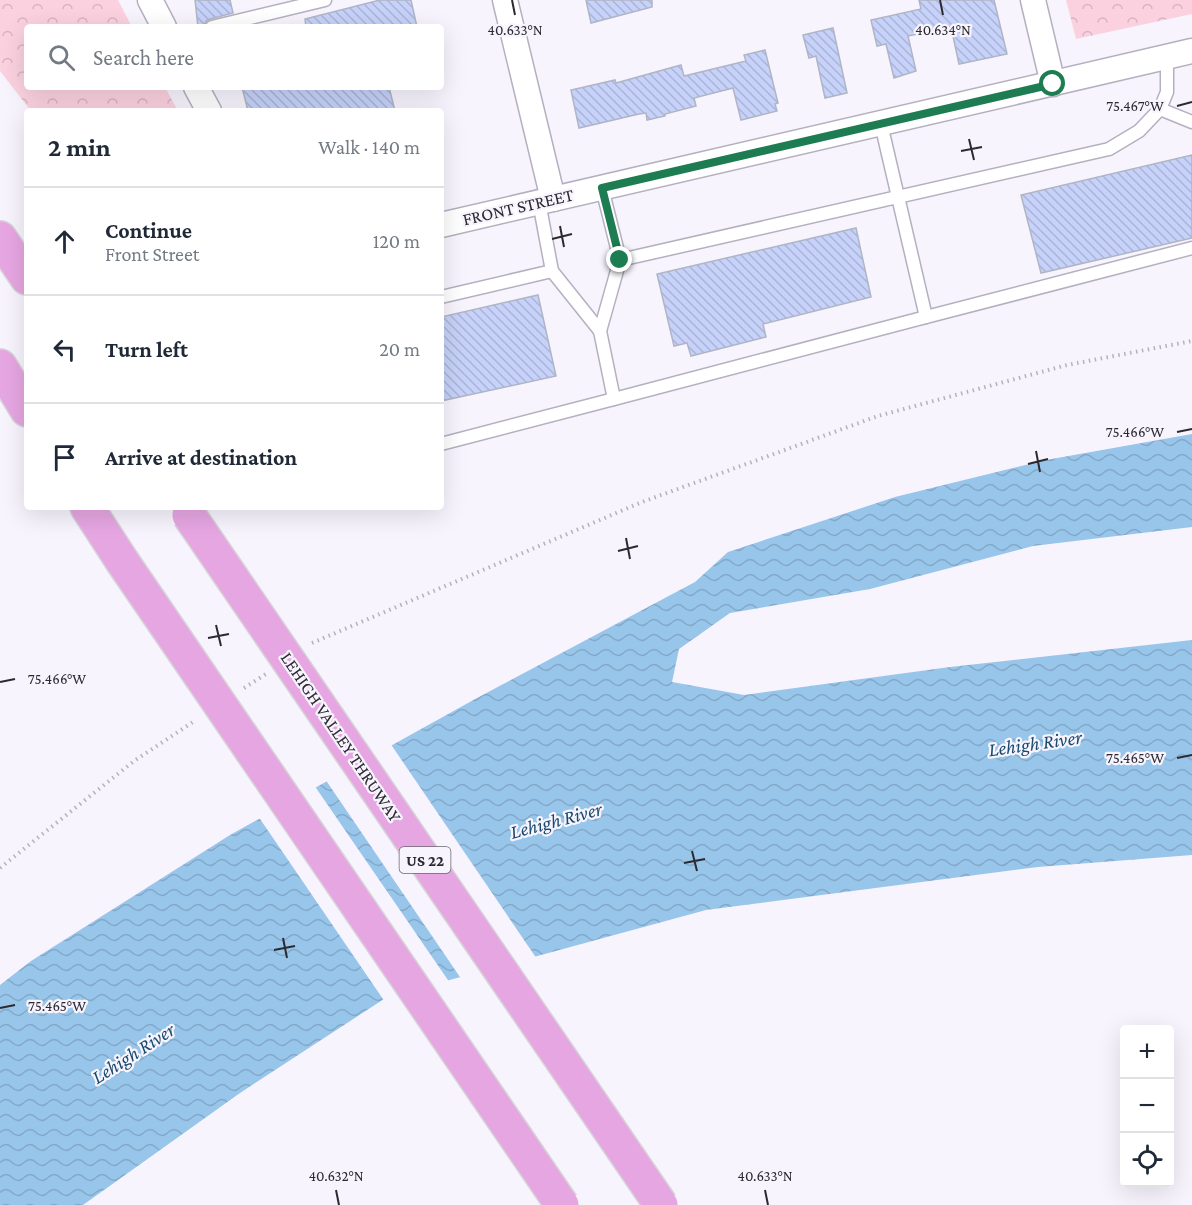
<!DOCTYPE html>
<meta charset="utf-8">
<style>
:root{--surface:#fff;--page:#f6f6f7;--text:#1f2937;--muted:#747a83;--line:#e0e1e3}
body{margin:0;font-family:"Crimson Pro",serif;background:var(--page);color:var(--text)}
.controls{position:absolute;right:18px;bottom:18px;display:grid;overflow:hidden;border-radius:6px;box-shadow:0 6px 24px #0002}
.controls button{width:54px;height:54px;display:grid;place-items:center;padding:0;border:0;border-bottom:2px solid var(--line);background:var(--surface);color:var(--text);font:30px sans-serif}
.stop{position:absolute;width:18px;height:18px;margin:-14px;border:4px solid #1d7c52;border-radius:50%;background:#fff}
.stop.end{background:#1d7c52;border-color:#fff;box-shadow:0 2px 6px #0008}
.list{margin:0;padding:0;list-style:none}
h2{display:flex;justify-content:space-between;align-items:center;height:78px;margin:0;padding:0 24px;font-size:26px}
h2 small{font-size:20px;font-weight:400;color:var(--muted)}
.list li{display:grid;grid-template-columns:39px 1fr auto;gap:18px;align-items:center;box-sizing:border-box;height:108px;padding:0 24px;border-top:2px solid var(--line)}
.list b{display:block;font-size:22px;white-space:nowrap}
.list p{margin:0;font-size:20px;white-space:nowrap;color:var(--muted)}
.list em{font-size:20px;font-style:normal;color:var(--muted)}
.icon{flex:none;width:33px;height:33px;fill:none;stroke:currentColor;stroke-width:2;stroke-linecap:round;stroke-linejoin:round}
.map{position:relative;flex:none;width:1192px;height:1205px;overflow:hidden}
.search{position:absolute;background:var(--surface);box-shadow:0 6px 24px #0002;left:24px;top:24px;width:420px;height:66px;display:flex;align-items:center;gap:15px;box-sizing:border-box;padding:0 21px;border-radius:6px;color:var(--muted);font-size:22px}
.panel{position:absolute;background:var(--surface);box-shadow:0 6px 24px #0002;left:24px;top:108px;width:420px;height:402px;border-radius:6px}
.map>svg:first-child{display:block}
.park{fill:url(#park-crowns)}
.water{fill:url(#water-waves)}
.pier{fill:#f7f4fe}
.building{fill:url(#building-back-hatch);stroke:#b0b5c5;stroke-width:1.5}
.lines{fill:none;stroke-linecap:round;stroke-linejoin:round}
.lane-casing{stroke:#b5b0c0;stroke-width:15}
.street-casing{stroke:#b5b0c0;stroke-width:27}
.highway-casing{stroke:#d5d4d6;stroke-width:36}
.path{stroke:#b4b2ba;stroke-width:4;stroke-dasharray:1.5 4.5;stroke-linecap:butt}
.lane{stroke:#fff;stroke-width:12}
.street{stroke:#fff;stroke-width:24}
.highway{stroke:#e6a6e2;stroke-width:33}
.highway-bridge-casing{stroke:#d5d4d6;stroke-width:36;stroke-linecap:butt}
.highway-bridge{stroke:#e6a6e2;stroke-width:33}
.route{stroke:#1d7c52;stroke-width:8}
.ticks{fill:none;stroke:#2c2a30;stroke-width:2}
.labels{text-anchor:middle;stroke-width:4.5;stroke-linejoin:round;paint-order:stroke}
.shield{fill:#f7f4fe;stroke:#69676e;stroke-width:1.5}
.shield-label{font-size:16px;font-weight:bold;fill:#2c2a30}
.street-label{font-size:18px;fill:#2c2a30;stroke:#f7f4fe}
.water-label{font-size:20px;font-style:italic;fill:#184a6e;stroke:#f7f4fe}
.ticks-label{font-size:15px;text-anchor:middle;fill:#2c2a30;stroke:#f7f4fe;stroke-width:4.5;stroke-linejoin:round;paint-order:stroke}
</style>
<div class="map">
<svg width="1192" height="1205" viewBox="0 0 1192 1205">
<defs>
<pattern id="park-crowns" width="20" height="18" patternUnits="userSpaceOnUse" patternTransform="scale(1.5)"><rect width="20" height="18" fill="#fbd1df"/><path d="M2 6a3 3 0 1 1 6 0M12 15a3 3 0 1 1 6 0" fill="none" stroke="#d7b4c0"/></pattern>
<pattern id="water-waves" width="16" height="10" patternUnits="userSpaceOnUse" patternTransform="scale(1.5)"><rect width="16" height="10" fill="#98c5ea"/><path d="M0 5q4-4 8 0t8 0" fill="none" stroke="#83a9c9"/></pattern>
<pattern id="building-back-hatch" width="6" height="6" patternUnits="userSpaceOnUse" patternTransform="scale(1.5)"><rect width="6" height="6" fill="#c6d2f9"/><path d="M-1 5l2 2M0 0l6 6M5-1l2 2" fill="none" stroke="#aab4d6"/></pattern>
</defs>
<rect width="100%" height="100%" fill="#f7f4fe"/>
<g class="park">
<path d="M 0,0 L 118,0 L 132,27 L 27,27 L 27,87 L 165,87 L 178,111 L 31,111 L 0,71 Z"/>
<path d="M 1066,0 L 1192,0 L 1192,14 L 1076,39 Z"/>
</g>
<path class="water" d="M 1192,434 L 1192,527 L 1033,546 L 870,589 L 730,613 L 679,649 L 672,682 L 744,695 L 950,667 L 1192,640 L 1192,855 L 1038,867 L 706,910 L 387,997 L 240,1093 L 83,1205 L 0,1205 L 0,985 L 31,961 L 230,835 L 477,698 L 695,582 L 728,552 L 895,497 L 1046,460 Z"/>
<g class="pier">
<path d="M 390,743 L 537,959 L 462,980 L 325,779 Z"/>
<path d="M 314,785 L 450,983 L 385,1002 L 258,816 Z"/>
</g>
<g class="building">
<path d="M 195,0 L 230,0 L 233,13 L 210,19 L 206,21 L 204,27 L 198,27 Z"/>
<path d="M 380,0 L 411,0 L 417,27 L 306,27 L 305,19 Z"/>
<path d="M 586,0 L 652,0 L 652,7 L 591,23 Z"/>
<path d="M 919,0 L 994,0 L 1007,54 L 959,64 L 951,27 L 908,36 L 916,71 L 894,78 L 886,44 L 877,46 L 871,20 L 921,9 Z"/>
<path d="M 833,28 L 847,93 L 825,98 L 816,56 L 809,58 L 803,35 Z"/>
<path d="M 765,50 L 778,103 L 775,104 L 777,111 L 741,120 L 733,88 L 694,98 L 696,106 L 665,114 L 665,116 L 647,120 L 646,113 L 639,114 L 579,128 L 571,90 L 615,80 L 616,83 L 681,65 L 684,76 L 746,61 L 744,55 Z"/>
<path d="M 242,87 L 389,87 L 395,111 L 248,111 Z"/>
<path d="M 1192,155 L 1192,238 L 1041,273 L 1021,195 Z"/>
<path d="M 856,228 L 871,297 L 763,324 L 766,337 L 691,356 L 687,343 L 674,346 L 657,274 Z"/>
<path d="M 538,295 L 556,376 L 441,401 L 441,317 Z"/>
</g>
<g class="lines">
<defs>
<g id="lane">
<path d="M 212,27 L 325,0"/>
<path d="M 1167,57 L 1167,92 L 1160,109 L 1192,122"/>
<path d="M 881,124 L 926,317 L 1192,248"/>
<path d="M 602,188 L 620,260"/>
<path d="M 552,271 L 600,331"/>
<path d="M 441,297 L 552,271 L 539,202"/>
<path d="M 926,317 L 614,399 L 600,331 L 620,260 L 1109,149 L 1139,131 L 1160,109"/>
<path d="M 441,444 L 614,399"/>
</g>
<g id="street">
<path d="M 150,0 L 164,27"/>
<path d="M 505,0 L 553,199"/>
<path d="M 1033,0 L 1053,84"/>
<path d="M 196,87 L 209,111"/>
<path d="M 441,225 L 1192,51"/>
</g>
<g id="highway">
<path d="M 0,238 L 27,278"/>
<path d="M 0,366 L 27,410"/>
<path d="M 87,507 L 122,561"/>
</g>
</defs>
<use href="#lane" class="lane-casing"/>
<use href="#street" class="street-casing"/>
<use href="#highway" class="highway-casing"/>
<g class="path">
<path d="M 312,643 L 642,502 L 878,416 L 1067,365 L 1192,341"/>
<path d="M 244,688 L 266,674"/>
<path d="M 0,868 L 134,761 L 196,720"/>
</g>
<use href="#lane" class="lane"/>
<use href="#street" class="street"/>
<use href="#highway" class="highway"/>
<defs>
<g id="highway-bridge">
<path d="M 189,515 L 661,1205"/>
<path d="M 122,561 L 562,1205"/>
</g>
</defs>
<use href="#highway-bridge" class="highway-bridge-casing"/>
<use href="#highway-bridge" class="highway-bridge"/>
</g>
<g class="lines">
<path class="route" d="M 620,260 L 602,188 L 1053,84"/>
</g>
<path class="ticks" d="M 512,0 L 515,15M 940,0 L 943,15M 1177,106 L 1192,102M 969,139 L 974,160M 961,151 L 982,147M 560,226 L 564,247M 552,239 L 572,234M 1177,432 L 1192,429M 1036,451 L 1040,472M 1028,464 L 1048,459M 626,538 L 630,559M 618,551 L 638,546M 216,625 L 221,646M 208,638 L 229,634M 0,682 L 15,679M 1177,758 L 1192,755M 692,851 L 697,871M 684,863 L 705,859M 283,938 L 287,958M 274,950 L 295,946M 0,1008 L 15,1005M 336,1190 L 339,1205M 765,1190 L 768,1205"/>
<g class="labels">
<rect class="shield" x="399.5" y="847" width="51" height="26" rx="4.5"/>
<g class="shield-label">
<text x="425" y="866">US 22</text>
</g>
<g class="street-label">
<text transform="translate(518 207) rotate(-13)" y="6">FRONT STREET</text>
<text transform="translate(341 737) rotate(56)" y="6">LEHIGH VALLEY THRUWAY</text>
</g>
<g class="water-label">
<text transform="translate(1035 743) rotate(-8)" y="7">Lehigh River</text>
<text transform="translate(556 820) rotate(-15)" y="7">Lehigh River</text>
<text transform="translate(133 1053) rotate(-33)" y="7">Lehigh River</text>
</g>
</g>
<g class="ticks-label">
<text x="515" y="35">40.633°N</text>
<text x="943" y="35">40.634°N</text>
<text x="1135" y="111">75.467°W</text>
<text x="1135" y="437">75.466°W</text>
<text x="57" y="684">75.466°W</text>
<text x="1135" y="763">75.465°W</text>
<text x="57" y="1011">75.465°W</text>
<text x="336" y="1181">40.632°N</text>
<text x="765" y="1181">40.633°N</text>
</g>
</svg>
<div class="controls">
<button>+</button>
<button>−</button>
<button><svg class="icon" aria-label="locate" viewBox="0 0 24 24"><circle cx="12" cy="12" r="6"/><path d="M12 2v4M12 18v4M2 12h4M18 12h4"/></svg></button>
</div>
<div class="stop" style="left:1053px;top:84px"></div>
<div class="stop end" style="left:620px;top:260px"></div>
<div class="search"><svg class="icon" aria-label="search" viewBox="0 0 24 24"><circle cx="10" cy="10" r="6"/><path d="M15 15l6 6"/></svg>Search here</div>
<section class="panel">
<h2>2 min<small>Walk · 140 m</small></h2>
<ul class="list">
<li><svg class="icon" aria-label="ahead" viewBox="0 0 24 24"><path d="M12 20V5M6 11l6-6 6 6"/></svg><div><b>Continue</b><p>Front Street</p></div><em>120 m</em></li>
<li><svg class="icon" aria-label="left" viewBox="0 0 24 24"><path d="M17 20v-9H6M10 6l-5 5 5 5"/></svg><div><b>Turn left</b></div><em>20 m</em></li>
<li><svg class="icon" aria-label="arrive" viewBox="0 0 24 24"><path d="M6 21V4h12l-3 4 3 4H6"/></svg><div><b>Arrive at destination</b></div></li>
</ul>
</section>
</div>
